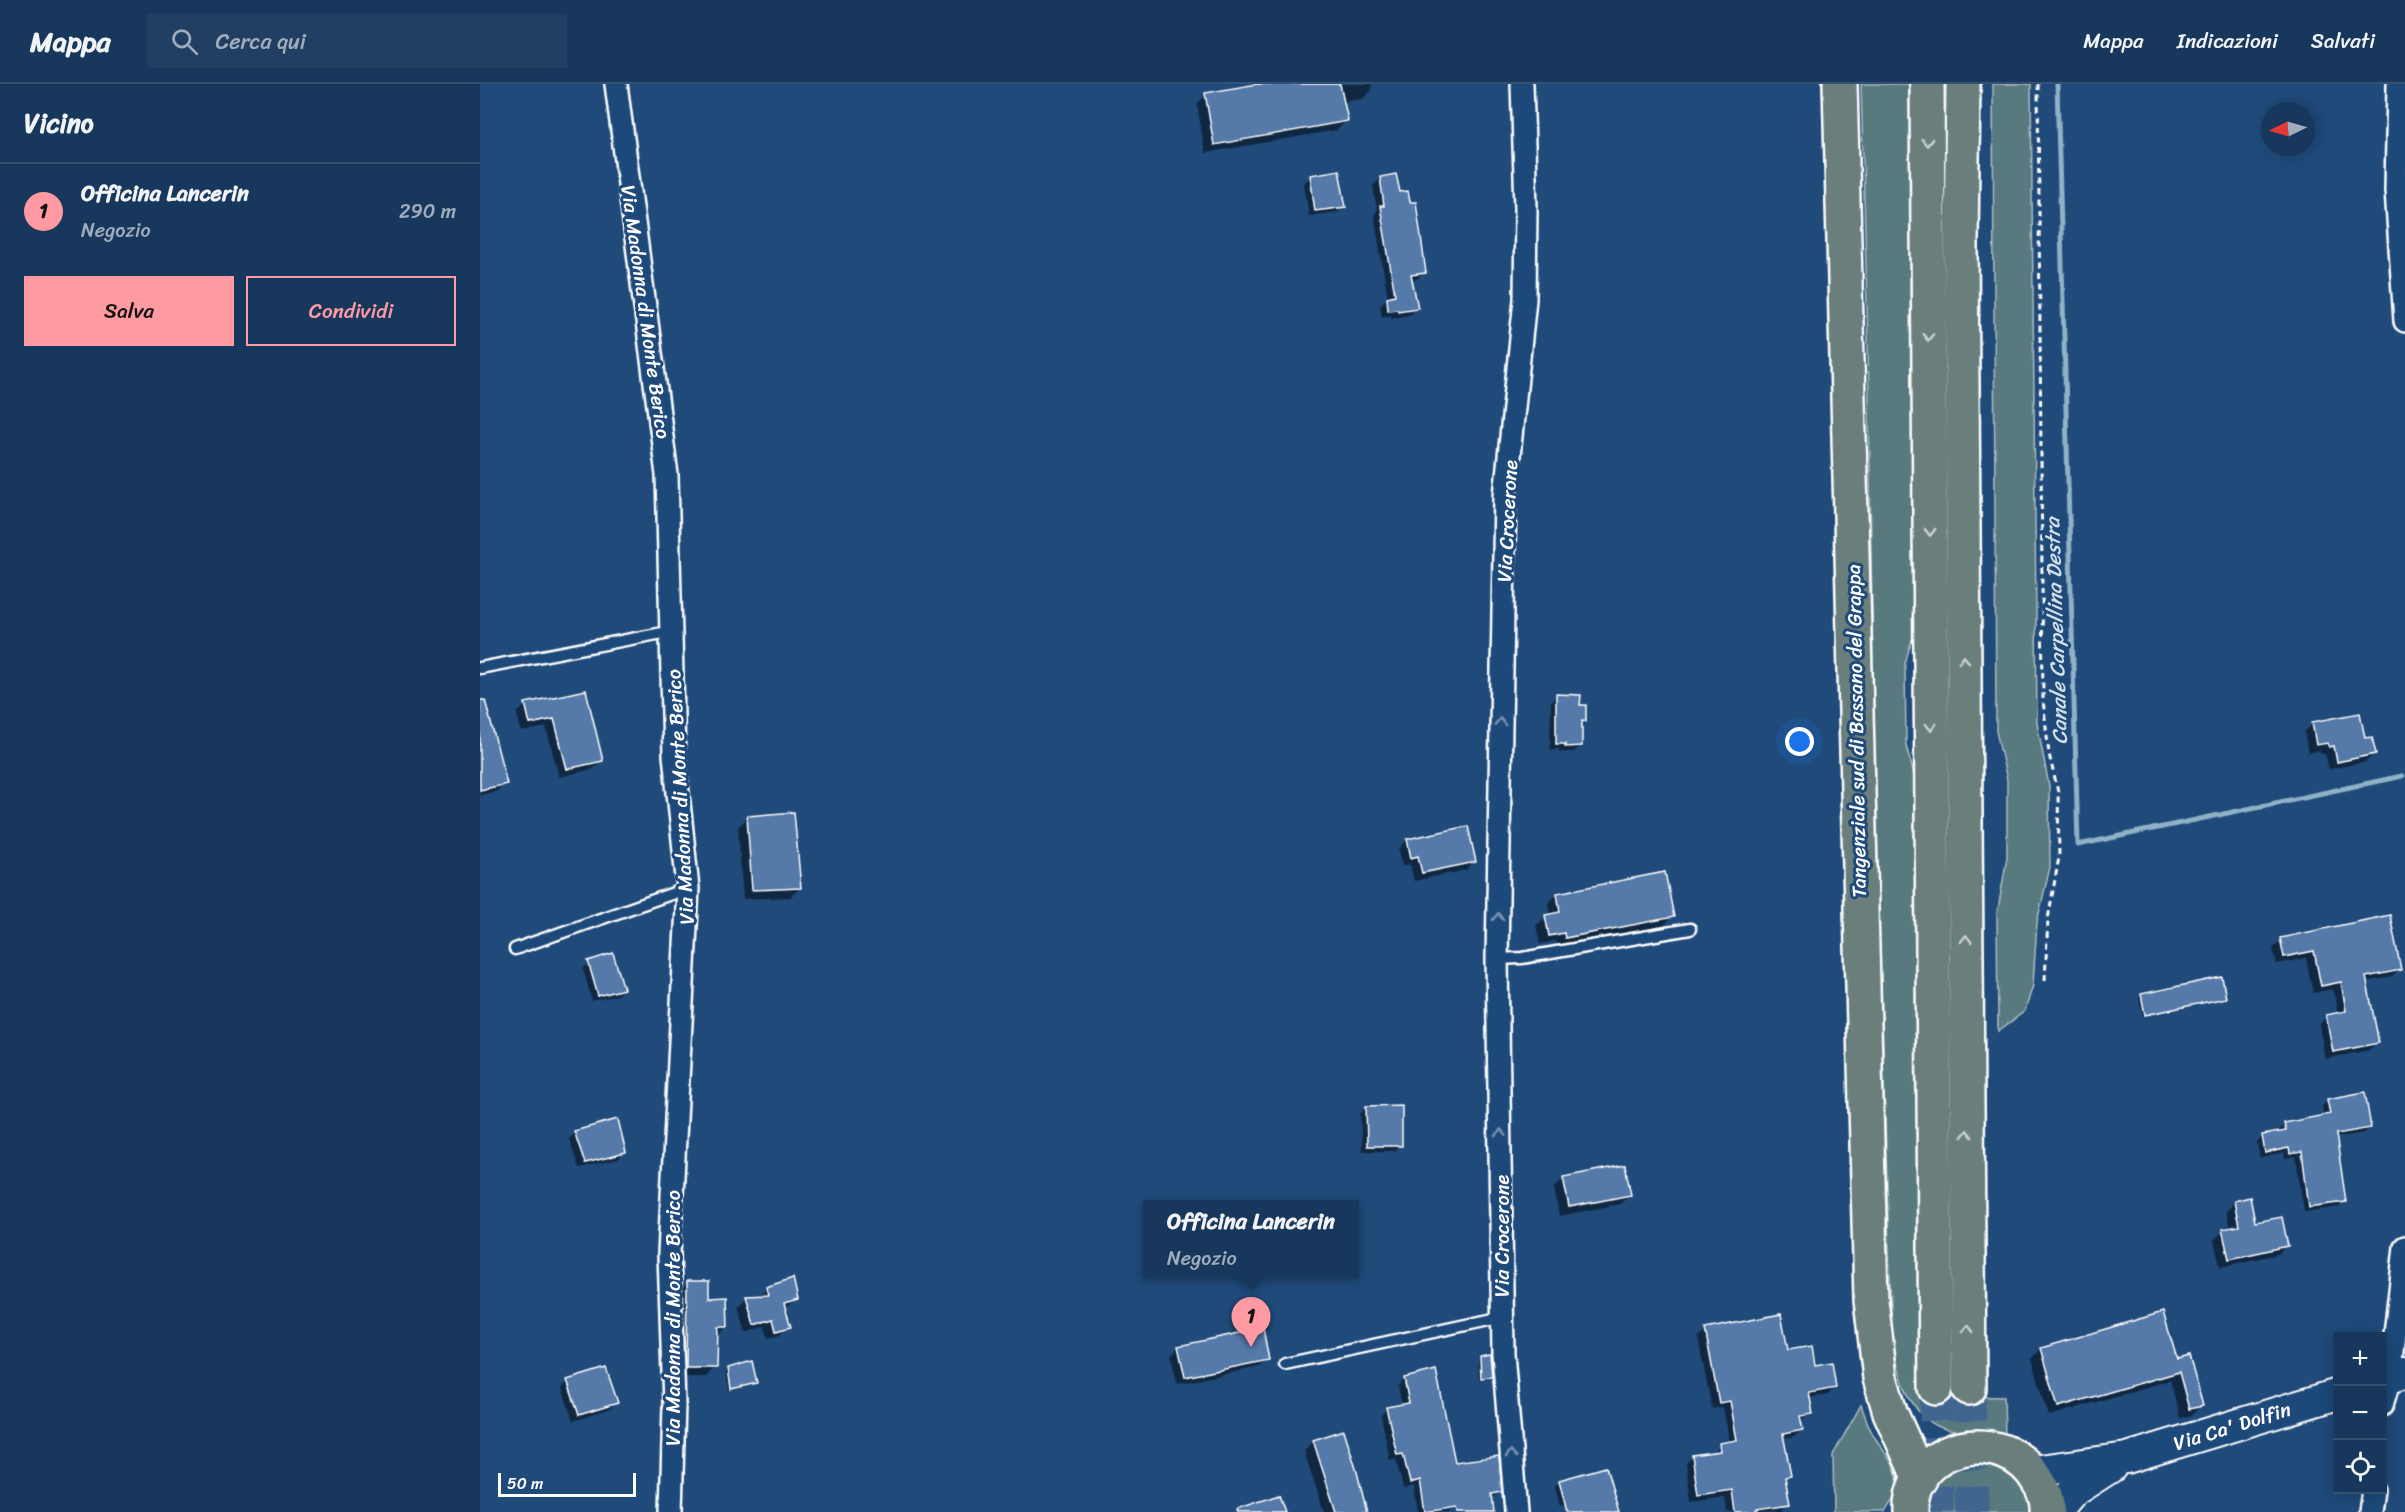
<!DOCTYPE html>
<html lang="it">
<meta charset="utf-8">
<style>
:root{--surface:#17385c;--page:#203f62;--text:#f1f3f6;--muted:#9eacbb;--line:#365272;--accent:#ff9aa2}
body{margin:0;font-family:Sriracha,sans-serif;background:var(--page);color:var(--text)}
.controls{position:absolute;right:18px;bottom:18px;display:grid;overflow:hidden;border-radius:0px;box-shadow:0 3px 15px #0003}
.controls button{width:54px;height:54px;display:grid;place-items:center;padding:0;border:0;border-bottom:2px solid var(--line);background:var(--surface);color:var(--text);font:30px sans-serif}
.compass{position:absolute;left:1781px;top:18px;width:54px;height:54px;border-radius:50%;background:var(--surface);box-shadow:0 3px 15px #0003;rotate:265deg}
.scale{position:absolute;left:18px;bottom:15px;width:138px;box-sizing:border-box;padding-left:6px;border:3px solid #fff;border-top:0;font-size:16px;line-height:21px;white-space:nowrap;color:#fff;-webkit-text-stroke:4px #1f4a7a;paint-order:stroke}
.you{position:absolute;left:1320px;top:658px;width:21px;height:21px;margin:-15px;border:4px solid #fff;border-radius:50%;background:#1a73e8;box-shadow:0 0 0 9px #1a73e833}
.badge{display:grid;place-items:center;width:39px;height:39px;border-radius:50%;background:var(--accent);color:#111;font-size:20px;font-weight:700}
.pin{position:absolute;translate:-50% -50px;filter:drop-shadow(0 2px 3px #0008)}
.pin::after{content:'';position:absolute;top:32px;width:21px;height:18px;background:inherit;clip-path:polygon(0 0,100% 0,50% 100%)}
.popup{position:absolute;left:663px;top:1116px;width:216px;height:78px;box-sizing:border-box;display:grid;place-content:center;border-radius:0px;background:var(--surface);filter:drop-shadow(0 2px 4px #0005);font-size:20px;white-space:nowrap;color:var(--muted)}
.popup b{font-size:22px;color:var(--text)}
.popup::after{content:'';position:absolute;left:50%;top:100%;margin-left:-12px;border:12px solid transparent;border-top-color:var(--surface)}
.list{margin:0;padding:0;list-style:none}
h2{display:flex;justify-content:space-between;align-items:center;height:78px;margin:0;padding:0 24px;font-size:26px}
h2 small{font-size:20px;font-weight:400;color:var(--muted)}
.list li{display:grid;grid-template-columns:39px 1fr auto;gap:18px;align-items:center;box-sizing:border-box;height:96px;padding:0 24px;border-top:2px solid var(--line)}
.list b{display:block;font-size:22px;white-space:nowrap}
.list p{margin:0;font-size:20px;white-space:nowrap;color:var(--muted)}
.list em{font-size:20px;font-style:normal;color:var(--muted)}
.actions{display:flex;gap:12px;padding:18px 24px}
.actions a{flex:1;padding:14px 0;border:2px solid var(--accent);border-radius:0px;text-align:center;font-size:21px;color:var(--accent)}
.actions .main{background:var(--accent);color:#111}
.icon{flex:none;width:33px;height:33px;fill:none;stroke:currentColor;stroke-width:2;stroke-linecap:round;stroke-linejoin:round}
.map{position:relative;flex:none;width:1925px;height:1428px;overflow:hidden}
header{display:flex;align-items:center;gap:36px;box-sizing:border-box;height:84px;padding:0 30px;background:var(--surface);border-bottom:2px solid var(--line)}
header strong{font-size:28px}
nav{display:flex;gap:33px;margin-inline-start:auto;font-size:21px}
.search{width:420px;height:54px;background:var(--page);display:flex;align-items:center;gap:15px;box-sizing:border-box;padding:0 21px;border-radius:0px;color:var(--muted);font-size:22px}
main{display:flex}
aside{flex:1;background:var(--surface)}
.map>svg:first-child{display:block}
.green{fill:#587a7f;stroke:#acbcbf;stroke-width:1.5}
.shadow{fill:#0007}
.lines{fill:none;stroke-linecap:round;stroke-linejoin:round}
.stream{stroke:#90b2c7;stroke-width:5}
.building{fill:#5579a8;stroke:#fff;stroke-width:1.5}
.highway-tunnel{stroke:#41658e;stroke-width:33;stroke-dasharray:33 16;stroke-linecap:butt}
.lane-casing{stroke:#fff;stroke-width:15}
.street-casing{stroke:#fff;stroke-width:26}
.secondary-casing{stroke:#fff;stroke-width:34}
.primary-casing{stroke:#fff;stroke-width:38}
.highway-casing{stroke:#fff;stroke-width:38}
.path{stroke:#fff;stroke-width:3;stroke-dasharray:6 4.5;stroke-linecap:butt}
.lane{stroke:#1f4a7a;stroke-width:10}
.street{stroke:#1f4a7a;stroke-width:21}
.secondary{stroke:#1f4a7a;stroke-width:30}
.primary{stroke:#6b7f7c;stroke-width:33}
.highway{stroke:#6b7f7c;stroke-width:33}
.oneway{stroke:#cbd2d1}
.oneway2{stroke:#7992af}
.labels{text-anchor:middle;stroke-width:6;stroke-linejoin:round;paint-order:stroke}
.street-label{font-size:20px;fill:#fff;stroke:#1f4a7a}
.water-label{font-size:21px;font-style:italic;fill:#d1dfe8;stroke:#1f4a7a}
</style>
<header>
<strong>Mappa</strong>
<div class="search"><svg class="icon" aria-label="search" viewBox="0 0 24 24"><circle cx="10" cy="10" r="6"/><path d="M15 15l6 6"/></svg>Cerca qui</div>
<nav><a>Mappa</a><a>Indicazioni</a><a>Salvati</a></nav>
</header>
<main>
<aside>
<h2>Vicino<small></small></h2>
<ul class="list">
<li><span class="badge">1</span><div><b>Officina Lancerin</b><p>Negozio</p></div><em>290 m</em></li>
</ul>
<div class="actions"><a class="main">Salva</a><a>Condividi</a></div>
</aside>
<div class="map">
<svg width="1925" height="1428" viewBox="0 0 1925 1428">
<rect width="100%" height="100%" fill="#1f4a7a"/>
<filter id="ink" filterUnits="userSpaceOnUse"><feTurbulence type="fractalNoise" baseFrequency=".0167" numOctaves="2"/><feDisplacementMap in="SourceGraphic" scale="12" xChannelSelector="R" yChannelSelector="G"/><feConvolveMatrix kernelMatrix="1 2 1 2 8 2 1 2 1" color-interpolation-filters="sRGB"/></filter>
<g filter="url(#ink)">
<g class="green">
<path d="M 1381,0 L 1431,0 L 1438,535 L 1425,579 L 1426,661 L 1439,710 L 1442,1311 L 1524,1313 L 1525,1351 C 1508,1349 1491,1349 1474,1347 C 1429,1340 1420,1293 1412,1256 L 1395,726 L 1388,261 Z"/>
<path d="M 1513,0 L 1551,0 L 1557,639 L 1569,702 L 1570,783 L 1557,838 L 1553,901 L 1545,927 L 1518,947 L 1517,831 L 1527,773 L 1527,696 L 1516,647 Z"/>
<path d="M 1381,1321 C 1385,1331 1388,1343 1394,1352 C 1413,1383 1430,1393 1405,1428 L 1354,1428 L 1353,1371 Z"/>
<path d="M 1506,1378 C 1534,1386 1546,1400 1553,1428 L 1445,1428 C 1453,1394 1472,1379 1506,1378 Z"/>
</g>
<g class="shadow">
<path d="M 786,0 L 891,0 L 892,6 L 883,15 L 862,18 L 866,37 L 857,46 L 725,69 L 717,20 L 726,11 Z"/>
<path d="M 831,93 L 864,122 L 858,128 L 829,132 L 824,99 Z"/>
<path d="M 900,95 L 919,110 L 944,188 L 937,195 L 931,197 L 936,224 L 929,231 L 911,234 L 911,231 L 902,233 L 900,221 L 908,214 L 894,131 L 897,127 L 893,102 Z"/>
<path d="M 104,607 L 121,676 L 113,685 L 79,693 L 66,643 L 41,648 L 37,629 L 46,621 Z"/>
<path d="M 1077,612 L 1099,623 L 1105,636 L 1101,640 L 1101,661 L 1094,668 L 1079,668 L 1079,665 L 1070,665 L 1071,618 Z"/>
<path d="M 0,620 L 25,699 L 17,707 L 0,711 Z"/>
<path d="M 1833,640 L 1884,656 L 1894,669 L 1886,678 L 1849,685 L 1845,670 L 1841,670 L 1840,666 L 1828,669 L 1824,648 Z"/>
<path d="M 268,733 L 320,804 L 310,813 L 263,815 L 258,743 Z"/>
<path d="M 927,756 L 995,777 L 986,786 L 934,797 L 930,780 L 922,782 L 919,765 Z"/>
<path d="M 1077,810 L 1192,833 L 1183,842 L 1076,862 L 1075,857 L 1060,860 L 1056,841 L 1070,831 L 1068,819 Z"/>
<path d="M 1801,856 L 1920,885 L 1912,893 L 1885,898 L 1897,958 L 1889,966 L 1845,975 L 1839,941 L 1846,933 L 1858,931 L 1853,905 L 1833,909 L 1826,874 L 1797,880 L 1793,864 Z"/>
<path d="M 109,879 L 143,905 L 137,911 L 112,917 L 103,885 Z"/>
<path d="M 1662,912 L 1744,913 L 1663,932 L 1659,914 Z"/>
<path d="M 1848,1016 L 1890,1044 L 1884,1049 L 1855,1054 L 1864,1118 L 1859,1123 L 1824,1128 L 1816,1073 L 1805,1075 L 1804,1069 L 1780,1074 L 1777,1059 L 1782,1053 L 1800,1050 L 1799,1046 L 1805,1040 L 1844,1033 L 1842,1022 Z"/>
<path d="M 886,1024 L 920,1061 L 914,1067 L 882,1067 L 880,1030 Z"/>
<path d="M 95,1048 L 144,1069 L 138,1075 L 99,1084 L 89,1055 Z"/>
<path d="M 1144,1083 L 1150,1110 L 1140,1120 L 1079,1132 L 1074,1104 L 1083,1095 Z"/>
<path d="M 1755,1118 L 1774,1140 L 1806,1162 L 1798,1170 L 1740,1183 L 1734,1156 L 1743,1147 L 1750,1145 L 1746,1127 Z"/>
<path d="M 207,1199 L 227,1215 L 247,1243 L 236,1253 L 235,1283 L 226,1293 L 197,1293 L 198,1208 Z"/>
<path d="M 287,1204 L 316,1216 L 304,1225 L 309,1242 L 300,1251 L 288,1254 L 285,1242 L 266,1249 L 258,1222 L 267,1213 L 279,1213 Z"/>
<path d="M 1682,1229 L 1696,1277 L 1721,1321 L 1712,1331 L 1700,1334 L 1690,1296 L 1569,1332 L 1552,1275 L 1561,1265 Z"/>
<path d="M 1226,1247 L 1307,1268 L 1334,1283 L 1355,1303 L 1348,1311 L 1328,1314 L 1331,1329 L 1320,1337 L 1321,1346 L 1314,1353 L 1303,1355 L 1310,1392 L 1304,1397 L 1308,1419 L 1301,1426 L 1247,1428 L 1245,1413 L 1211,1418 L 1206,1379 L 1213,1372 L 1233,1370 L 1240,1361 L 1250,1359 L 1243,1323 L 1232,1325 L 1218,1254 Z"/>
<path d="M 698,1263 L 787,1275 L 779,1283 L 697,1300 L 691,1271 Z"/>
<path d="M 1000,1273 L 1011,1293 L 1008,1295 L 999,1296 L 998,1276 Z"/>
<path d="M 249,1285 L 276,1298 L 249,1306 L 246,1288 Z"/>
<path d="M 924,1295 L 973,1380 L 1020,1408 L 1011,1415 L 1013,1428 L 993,1428 L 989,1416 L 969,1428 L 938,1428 L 934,1402 L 923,1405 L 916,1375 L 910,1377 L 901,1331 L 907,1325 L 922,1322 L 918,1302 Z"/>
<path d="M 88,1298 L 136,1319 L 130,1325 L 93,1337 L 82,1304 Z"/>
<path d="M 833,1357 L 885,1428 L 844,1428 L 824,1367 Z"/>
<path d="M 1080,1397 L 1137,1428 L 1093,1428 L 1090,1420 L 1080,1422 L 1075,1402 Z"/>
</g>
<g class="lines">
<path class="stream" d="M 1577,0 L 1598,761 L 1922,692"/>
</g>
<g class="building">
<path d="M 777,0 L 860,0 L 868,37 L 734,61 L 725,9 Z"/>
<path d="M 859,86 L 866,123 L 835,127 L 830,91 Z"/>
<path d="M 916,90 L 920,108 L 928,107 L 930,118 L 936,118 L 946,189 L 931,191 L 938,224 L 918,227 L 918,225 L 908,226 L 907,213 L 915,211 L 900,122 L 904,122 L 900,93 Z"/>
<path d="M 106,606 L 123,677 L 87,685 L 74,635 L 50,640 L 45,619 Z"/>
<path d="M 1076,610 L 1101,611 L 1100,621 L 1106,621 L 1106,637 L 1102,636 L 1102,662 L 1085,663 L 1085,660 L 1076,660 Z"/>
<path d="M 0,616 L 5,616 L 27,700 L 0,706 Z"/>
<path d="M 1880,629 L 1885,654 L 1892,653 L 1896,670 L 1857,678 L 1854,662 L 1849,663 L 1848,659 L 1836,661 L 1832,638 Z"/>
<path d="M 314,728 L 321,804 L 272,806 L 267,732 Z"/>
<path d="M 988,742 L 996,778 L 942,789 L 938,772 L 931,774 L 927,755 Z"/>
<path d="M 1185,788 L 1194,833 L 1085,854 L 1084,849 L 1069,852 L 1065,831 L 1080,828 L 1077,809 Z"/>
<path d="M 1910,831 L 1921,886 L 1886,893 L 1899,959 L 1853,968 L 1846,931 L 1866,927 L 1861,898 L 1841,902 L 1834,867 L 1804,873 L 1800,854 Z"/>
<path d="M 133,869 L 144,905 L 118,912 L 108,877 Z"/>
<path d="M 1742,893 L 1746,914 L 1665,931 L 1661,910 Z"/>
<path d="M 1885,1008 L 1891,1044 L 1856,1050 L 1866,1118 L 1829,1123 L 1822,1068 L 1810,1070 L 1809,1064 L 1785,1069 L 1782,1051 L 1806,1047 L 1804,1039 L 1850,1030 L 1847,1015 Z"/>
<path d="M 922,1021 L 922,1062 L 887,1062 L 886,1022 Z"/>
<path d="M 138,1035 L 146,1069 L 105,1079 L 94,1047 Z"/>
<path d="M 1145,1081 L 1151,1111 L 1089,1123 L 1083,1093 Z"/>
<path d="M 1770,1113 L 1775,1138 L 1802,1133 L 1808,1162 L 1749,1175 L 1742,1145 L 1759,1142 L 1754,1117 Z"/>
<path d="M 313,1194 L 318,1216 L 304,1220 L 311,1243 L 296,1247 L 293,1235 L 274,1241 L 266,1212 L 288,1211 L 286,1203 Z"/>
<path d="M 207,1197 L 229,1197 L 229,1214 L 247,1213 L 248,1243 L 238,1243 L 237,1284 L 206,1284 Z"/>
<path d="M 1683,1228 L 1697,1275 L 1709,1272 L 1723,1322 L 1709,1325 L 1699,1288 L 1578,1323 L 1561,1264 Z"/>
<path d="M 1301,1230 L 1308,1266 L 1332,1262 L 1335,1281 L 1352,1278 L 1356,1304 L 1329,1309 L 1333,1330 L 1320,1332 L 1323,1346 L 1303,1350 L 1311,1392 L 1305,1393 L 1310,1420 L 1276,1425 L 1277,1428 L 1255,1428 L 1252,1406 L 1218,1411 L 1212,1371 L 1240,1367 L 1239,1359 L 1257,1356 L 1250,1317 L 1239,1319 L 1225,1245 Z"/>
<path d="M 783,1244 L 789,1276 L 705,1293 L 698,1262 Z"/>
<path d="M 1010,1270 L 1012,1293 L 1001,1294 L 1000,1272 Z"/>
<path d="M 272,1277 L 277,1299 L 251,1305 L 248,1284 Z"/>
<path d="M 126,1284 L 138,1319 L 99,1331 L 87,1296 Z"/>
<path d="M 956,1286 L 975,1378 L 1019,1372 L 1022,1408 L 1012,1410 L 1014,1428 L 978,1428 L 977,1423 L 945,1428 L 940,1396 L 930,1399 L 923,1370 L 917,1371 L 906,1323 L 929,1319 L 924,1294 Z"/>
<path d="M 864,1346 L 877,1388 L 887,1428 L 856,1428 L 833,1356 Z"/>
<path d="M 1126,1383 L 1139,1428 L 1087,1428 L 1079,1396 Z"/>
<path d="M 799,1411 L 805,1428 L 758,1428 L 757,1425 Z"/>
</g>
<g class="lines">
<g class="highway-tunnel">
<path d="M 1456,1304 L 1457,1428"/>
<path d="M 1489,1304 L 1492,1428"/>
</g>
<defs>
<g id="lane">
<path d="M 0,584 L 193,547"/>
<path d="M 35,865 L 208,804"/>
<path d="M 1017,875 L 1042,874 L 1210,845"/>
<path d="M 805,1280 L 1023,1233"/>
</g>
<g id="street">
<path d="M 136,0 L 187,391 L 194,671 L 208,804 L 189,1170 L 194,1320 L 191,1428"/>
<path d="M 1918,0 L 1916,106 L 1925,237"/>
<path d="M 1902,1321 L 1910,1294 L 1925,1163"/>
<path d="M 1036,1428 L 1023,1269 L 1017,875 L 1025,412 L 1045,215 L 1046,124 L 1042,0"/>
<path d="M 1890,1428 L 1893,1406"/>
</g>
<g id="secondary">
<path d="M 1902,1296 L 1925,1289"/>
<path d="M 1553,1387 L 1647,1374 L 1858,1310"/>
<path d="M 1575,1428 L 1592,1408 L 1631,1383"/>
</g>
<g id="primary">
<path d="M 1360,0 L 1391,1216 L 1400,1294 L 1410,1328 L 1440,1395"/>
<path d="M 1431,1428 C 1428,1359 1525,1339 1558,1397 C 1564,1406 1568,1417 1567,1428"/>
</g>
<g id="highway">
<path d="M 1447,0 L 1456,1304"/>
<path d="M 1483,0 L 1481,157 L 1489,1304"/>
</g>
</defs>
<use href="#lane" class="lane-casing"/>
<use href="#street" class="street-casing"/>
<use href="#secondary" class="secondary-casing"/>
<use href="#primary" class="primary-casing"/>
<use href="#highway" class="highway-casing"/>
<path class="path" d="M 1558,0 L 1563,616 L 1569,670 L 1578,708 L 1579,773 L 1568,835 L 1565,896"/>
<use href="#lane" class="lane"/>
<use href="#street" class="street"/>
<use href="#secondary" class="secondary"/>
<use href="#primary" class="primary"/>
<use href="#highway" class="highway"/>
</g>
<defs><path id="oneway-chevron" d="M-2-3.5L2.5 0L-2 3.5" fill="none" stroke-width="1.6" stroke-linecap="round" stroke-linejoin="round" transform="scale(1.5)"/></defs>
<g class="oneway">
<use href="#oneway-chevron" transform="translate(1447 58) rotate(90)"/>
<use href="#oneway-chevron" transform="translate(1448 253) rotate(90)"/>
<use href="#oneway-chevron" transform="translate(1450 448) rotate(90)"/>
<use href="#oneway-chevron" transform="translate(1484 576) rotate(-90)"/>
<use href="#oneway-chevron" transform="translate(1451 643) rotate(90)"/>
<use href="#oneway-chevron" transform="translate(1486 855) rotate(-90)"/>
<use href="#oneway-chevron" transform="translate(1487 1050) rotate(-90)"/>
<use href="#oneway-chevron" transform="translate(1488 1245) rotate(-90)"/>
</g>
<g class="oneway2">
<use href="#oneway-chevron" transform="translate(1020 638) rotate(-89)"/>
<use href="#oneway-chevron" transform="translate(1018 833) rotate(-89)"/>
<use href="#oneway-chevron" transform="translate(1021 1049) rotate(-93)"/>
<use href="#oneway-chevron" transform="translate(1031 1370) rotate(-93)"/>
</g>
</g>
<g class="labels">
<g class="street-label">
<text transform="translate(166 228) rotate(82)" y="7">Via Madonna di Monte Berico</text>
<text transform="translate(1027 437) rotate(-87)" y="7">Via Crocerone</text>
<text transform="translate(1376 647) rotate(-91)" y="7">Tangenziale sud di Bassano del Grappa</text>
<text transform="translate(200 713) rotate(-93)" y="7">Via Madonna di Monte Berico</text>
<text transform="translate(1022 1152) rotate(-90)" y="7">Via Crocerone</text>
<text transform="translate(193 1234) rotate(-90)" y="7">Via Madonna di Monte Berico</text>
<text transform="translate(1752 1342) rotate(-17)" y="7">Via Ca' Dolfin</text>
</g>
<g class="water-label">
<text transform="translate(1576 547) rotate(-92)" y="7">Canale Carpellina Destra</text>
</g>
</g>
</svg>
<div class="controls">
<button>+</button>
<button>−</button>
<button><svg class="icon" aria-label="locate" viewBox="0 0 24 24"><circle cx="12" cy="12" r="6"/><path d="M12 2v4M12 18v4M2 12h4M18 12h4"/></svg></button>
</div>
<svg class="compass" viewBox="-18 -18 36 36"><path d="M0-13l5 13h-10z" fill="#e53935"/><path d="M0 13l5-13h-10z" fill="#9eacbb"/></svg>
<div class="scale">50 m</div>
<div class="you"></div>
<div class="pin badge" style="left:771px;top:1263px">1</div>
<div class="popup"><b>Officina Lancerin</b>Negozio</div>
</div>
</main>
